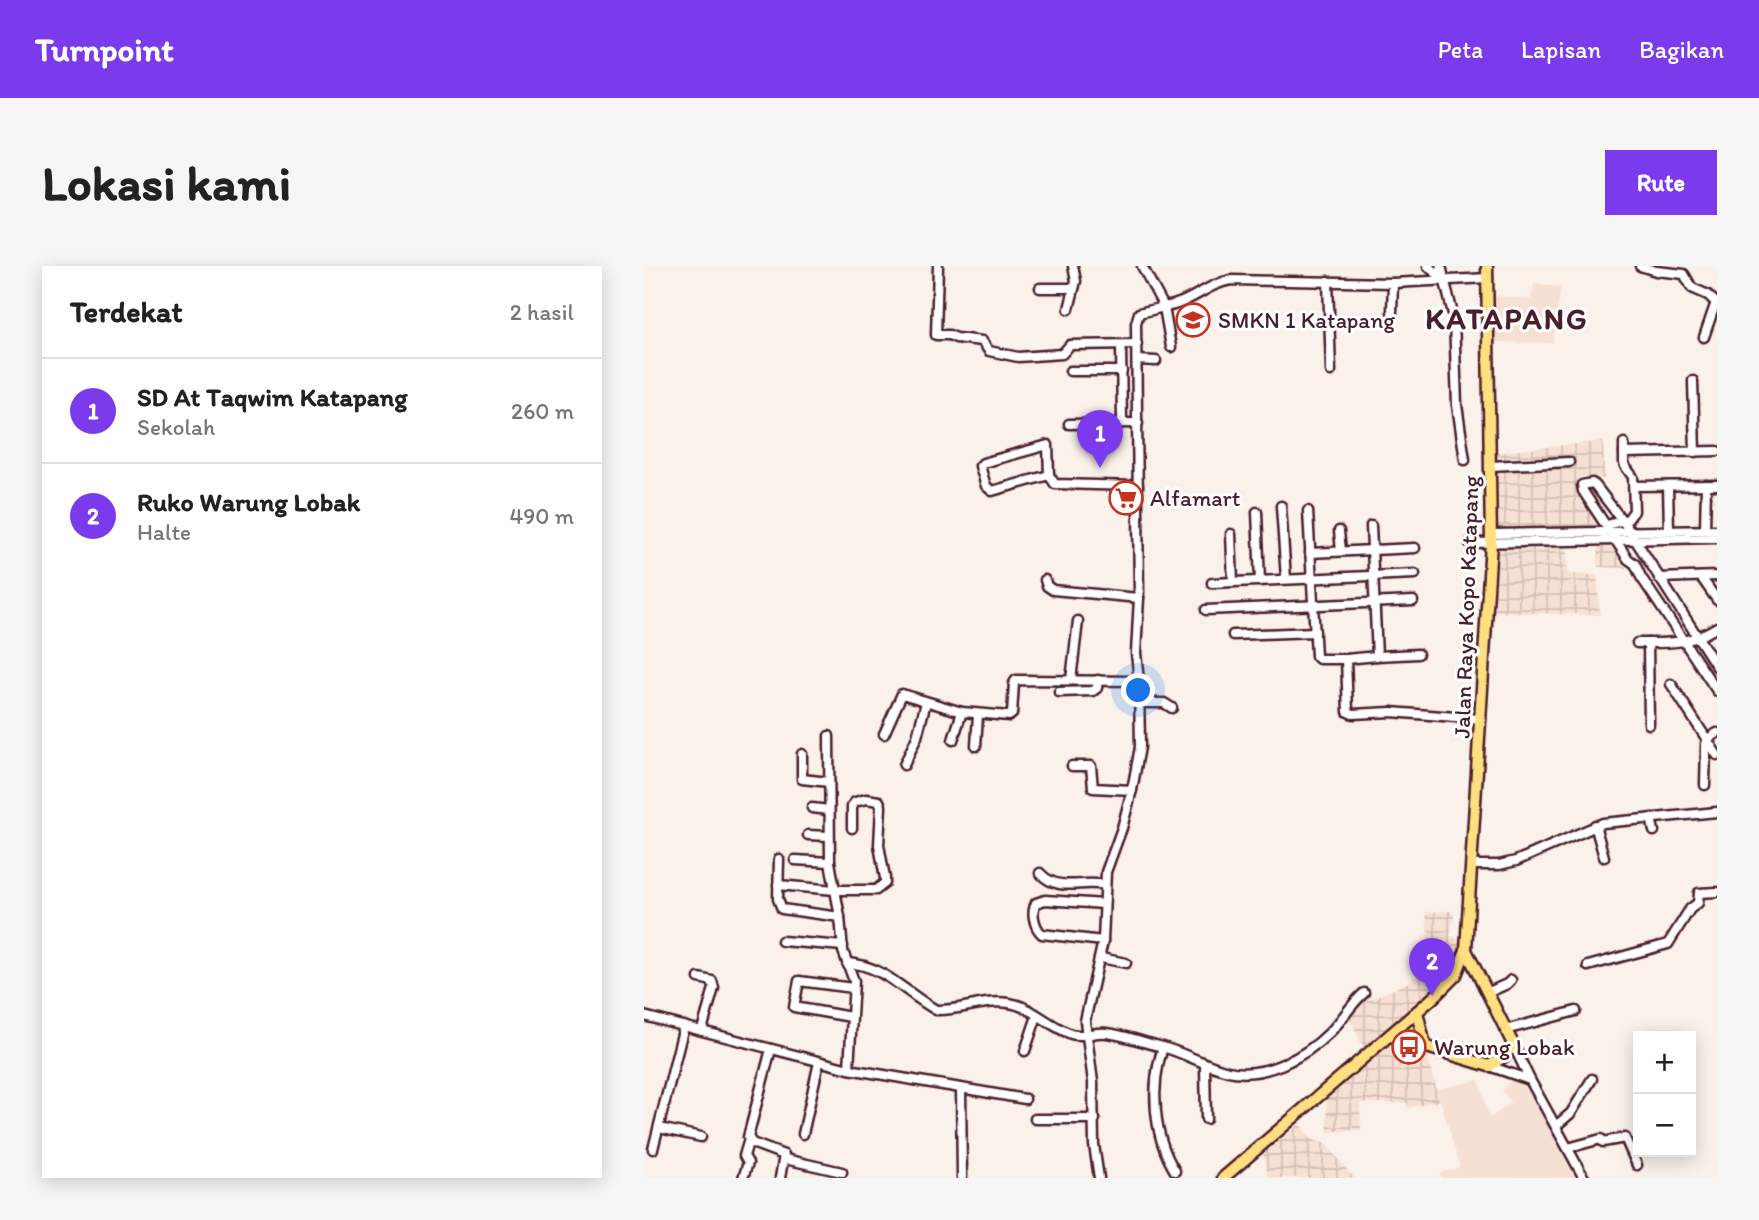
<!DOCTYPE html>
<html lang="id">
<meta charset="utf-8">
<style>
:root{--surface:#fff;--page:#f6f6f6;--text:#222;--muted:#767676;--line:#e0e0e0;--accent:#7c3aed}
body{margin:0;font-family:Itim,sans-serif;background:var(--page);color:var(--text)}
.controls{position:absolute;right:21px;bottom:21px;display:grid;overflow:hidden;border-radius:0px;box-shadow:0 4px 18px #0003}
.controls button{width:63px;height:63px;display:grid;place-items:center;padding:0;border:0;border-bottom:2px solid var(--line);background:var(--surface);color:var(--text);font:35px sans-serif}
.you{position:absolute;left:495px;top:425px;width:24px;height:24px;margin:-18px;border:5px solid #fff;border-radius:50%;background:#1a73e8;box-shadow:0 0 0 10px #1a73e833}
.badge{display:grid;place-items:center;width:46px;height:46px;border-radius:50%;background:var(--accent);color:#fff;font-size:23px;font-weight:700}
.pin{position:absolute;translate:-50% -58px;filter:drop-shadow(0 2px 4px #0008)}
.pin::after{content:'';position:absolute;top:37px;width:24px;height:21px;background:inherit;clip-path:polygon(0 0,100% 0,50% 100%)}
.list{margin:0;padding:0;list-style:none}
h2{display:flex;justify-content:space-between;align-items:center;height:91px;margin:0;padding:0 28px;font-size:30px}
h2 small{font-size:23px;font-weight:400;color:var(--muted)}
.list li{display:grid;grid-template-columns:46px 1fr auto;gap:21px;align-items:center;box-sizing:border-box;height:105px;padding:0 28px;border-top:2px solid var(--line)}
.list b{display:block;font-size:26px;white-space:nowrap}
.list p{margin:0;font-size:23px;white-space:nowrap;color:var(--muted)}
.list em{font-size:23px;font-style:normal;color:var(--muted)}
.map{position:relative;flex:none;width:1073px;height:912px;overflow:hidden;border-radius:0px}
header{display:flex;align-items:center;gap:42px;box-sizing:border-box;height:98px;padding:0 35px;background:var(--accent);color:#fff}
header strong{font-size:33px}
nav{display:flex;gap:38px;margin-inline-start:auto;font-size:24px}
.intro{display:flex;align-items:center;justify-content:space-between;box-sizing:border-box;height:168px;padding:0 42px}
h1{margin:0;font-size:49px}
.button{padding:18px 32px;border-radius:0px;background:var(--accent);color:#fff;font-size:24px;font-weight:700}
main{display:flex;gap:42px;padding:0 42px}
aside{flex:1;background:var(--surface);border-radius:0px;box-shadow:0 4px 18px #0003}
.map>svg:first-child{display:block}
.built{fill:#f6e0d4}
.industrial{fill:url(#industrial-grid)}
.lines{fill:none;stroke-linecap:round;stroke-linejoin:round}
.minor-casing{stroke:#4a1f2b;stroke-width:13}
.major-casing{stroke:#4a1f2b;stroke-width:15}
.minor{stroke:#fff;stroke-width:8}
.major{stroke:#ffdf80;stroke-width:10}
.labels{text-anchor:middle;stroke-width:6;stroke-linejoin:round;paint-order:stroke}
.poi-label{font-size:23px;fill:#4a1f2b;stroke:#fff;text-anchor:start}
.street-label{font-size:23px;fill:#4a1f2b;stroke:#fff}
.district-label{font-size:30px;font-weight:bold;letter-spacing:2px;fill:#4a1f2b;stroke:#fff}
</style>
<header>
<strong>Turnpoint</strong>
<nav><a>Peta</a><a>Lapisan</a><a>Bagikan</a></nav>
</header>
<div class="intro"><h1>Lokasi kami</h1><a class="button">Rute</a></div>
<main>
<aside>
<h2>Terdekat<small>2 hasil</small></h2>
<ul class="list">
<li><span class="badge">1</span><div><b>SD At Taqwim Katapang</b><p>Sekolah</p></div><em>260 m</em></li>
<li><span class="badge">2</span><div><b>Ruko Warung Lobak</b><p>Halte</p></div><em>490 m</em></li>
</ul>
</aside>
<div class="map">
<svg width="1073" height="912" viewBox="0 0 1073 912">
<defs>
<pattern id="industrial-grid" width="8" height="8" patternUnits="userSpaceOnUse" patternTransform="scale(1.75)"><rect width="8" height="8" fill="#f6e0d4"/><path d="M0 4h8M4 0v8" fill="none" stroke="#d4c0b6"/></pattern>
</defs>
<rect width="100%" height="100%" fill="#fbf1eb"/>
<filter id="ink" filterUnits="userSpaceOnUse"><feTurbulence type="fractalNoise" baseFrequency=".0143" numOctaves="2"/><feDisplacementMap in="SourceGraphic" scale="14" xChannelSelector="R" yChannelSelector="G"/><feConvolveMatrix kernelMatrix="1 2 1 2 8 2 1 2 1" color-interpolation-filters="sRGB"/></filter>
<g filter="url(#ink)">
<g class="built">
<path d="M 890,18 L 917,21 L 909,77 L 851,76 L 850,30 L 887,33 Z"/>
<path d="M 869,812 L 889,822 L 940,912 L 797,912 L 796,907 L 816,901 L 793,823 L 835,814 L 845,852 L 867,837 L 858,824 Z"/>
</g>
<g class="industrial">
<path d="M 959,175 L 960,213 L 942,214 L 980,278 L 982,302 L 954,301 L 954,280 L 922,277 L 924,308 L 953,309 L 956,349 L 851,346 L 854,284 L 848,187 Z"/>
<path d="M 807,645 L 810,650 L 806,671 L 820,674 L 809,703 L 773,742 L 720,784 L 705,750 L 717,737 L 763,717 L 781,704 L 774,691 L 779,685 L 784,670 L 782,646 Z"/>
<path d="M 748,776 L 782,786 L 796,835 L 764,842 L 763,837 L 716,837 L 717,864 L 684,866 L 682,833 Z"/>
<path d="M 656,858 L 666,873 L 682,878 L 710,912 L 625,912 L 619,887 Z"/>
</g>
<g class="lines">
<defs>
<g id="minor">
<path d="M 294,0 L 292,69 L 305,69 L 312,72 L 338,75 L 345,85 L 374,91 L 418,88 L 426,79 L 493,78"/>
<path d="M 498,0 L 520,41 C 546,38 564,17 588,14 L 749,17 L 844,12"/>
<path d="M 784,0 L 792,7 L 799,9"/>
<path d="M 797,0 L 810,52 L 813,139 L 821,194"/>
<path d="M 996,0 L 1012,5 L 1040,8 L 1048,22 L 1064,29 L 1073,38"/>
<path d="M 684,15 L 687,105"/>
<path d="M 396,22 L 430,22"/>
<path d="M 425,43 L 432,15 L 429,0"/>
<path d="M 748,46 L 749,17"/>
<path d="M 1060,71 L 1072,36"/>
<path d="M 477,79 L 478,157"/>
<path d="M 493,94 L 512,95"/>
<path d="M 426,105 L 478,105"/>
<path d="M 1049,115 L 1051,186"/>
<path d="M 425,158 L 494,157"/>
<path d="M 980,187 L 1073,185"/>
<path d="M 980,197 L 980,177"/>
<path d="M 847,200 L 925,196"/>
<path d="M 405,209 L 348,225 L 342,220 L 336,200 L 339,197 L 404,179 L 405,209 L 411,218 L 494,220"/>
<path d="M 990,220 L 1073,219"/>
<path d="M 1024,220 L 1025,264"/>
<path d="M 637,240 L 642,313"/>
<path d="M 664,245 L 672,390 L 675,393 L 702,393"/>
<path d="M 613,246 L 616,315"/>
<path d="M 963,259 L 984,253 L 990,245 L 989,211 L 981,200"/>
<path d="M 727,260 L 733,390 L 702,393 L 704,446 L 709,448 L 747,446 L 837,453"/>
<path d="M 1061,264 L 1062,219"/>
<path d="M 695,265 L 697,285"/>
<path d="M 587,268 L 589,316"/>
<path d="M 848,268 L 1073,264"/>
<path d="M 826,277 L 1073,272"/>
<path d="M 666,287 L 771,282"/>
<path d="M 1057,311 L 1073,334"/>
<path d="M 1015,312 L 1073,310"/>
<path d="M 401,314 L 403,320 L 409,324 L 495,332"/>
<path d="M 568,317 L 771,308"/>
<path d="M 562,344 L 769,335"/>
<path d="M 589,369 L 671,366"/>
<path d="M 993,377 C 1026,377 1044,379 1073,361"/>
<path d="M 1004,377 L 1005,458"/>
<path d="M 733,390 L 774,388"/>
<path d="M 1073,401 L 981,258 L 951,219 L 948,217 L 938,219 L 939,225 L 984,293 L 991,298 L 997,311 L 1073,425"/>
<path d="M 427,414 L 434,355"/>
<path d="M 1027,418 L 1073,489"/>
<path d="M 415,426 L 449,425 L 453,422 L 454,414"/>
<path d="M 495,437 L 520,437 L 528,442"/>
<path d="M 240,468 L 258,428 L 318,446 L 365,450 L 368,448 L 370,417 L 372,414 L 495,415"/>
<path d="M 185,470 L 186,596 L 196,651 L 199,685 L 210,715 L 205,803"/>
<path d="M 309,474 L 318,446"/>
<path d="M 332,480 L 334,449"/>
<path d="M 158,488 L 158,513 L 185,516"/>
<path d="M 260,499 L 273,471 L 282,436"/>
<path d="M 428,500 L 447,500 L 449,522 L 488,524"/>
<path d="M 1061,519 L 1062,478 L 1063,473 L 1073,467"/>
<path d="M 168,542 L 185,544"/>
<path d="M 1007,552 L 1010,565"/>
<path d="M 951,559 L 960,591"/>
<path d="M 164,569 L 184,570"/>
<path d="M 135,593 L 134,633 L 138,643 L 196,651"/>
<path d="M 151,594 L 186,596"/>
<path d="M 828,599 L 855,599 L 872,595 L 959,557 L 1073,546"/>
<path d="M 396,607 C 414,627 437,614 460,619"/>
<path d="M 134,619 L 191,624 L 232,624 L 241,617 L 241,612 L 235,579 L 237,540 L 235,535 L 222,533 L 211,536 L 208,540 L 208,562"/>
<path d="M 138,675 L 199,680"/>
<path d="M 459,675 L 398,668 C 390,661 387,646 392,637 L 401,634 L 460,638"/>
<path d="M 457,692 L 482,697"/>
<path d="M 203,697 C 240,699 261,727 292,744 C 317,745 340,733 365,737 C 387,740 405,760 427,768 C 439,772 451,765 463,767 C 480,769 498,776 515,780 C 539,786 560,799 584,805 C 620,813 661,791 685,767 C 698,755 706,739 720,727"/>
<path d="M 944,700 L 1024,678 L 1046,643 L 1054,637 L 1055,627 L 1073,626"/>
<path d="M 55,712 L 68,715 L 70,722 L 58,764"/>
<path d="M 843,727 L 863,718 L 867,714"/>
<path d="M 0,750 L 205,803 L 381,833"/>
<path d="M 207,751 L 150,741 L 155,715 L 209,722"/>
<path d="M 861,764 L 932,745"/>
<path d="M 869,778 L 886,814 L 940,912"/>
<path d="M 519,781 C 506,819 509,870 531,905"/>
<path d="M 127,783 L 104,871 L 108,877 L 140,889 L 136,912"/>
<path d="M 381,785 L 393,750"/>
<path d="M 561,799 L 562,853"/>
<path d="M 845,800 L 886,814"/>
<path d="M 317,822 L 318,912"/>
<path d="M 391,853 L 451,853"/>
<path d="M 913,859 L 927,847 L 948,813"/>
<path d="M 15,862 L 57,871"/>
<path d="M 159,868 L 175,796"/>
<path d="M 924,882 L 957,873 L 959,876 L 981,872 L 993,899"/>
<path d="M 9,883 L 40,760"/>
<path d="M 141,893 L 198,906"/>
<path d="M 99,912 L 104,897 L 100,890 L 105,873"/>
<path d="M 455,912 L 450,879 L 449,816 L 441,755 L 459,675 L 462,606 L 478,562 L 488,524 L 496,481 L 495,415 L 492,387 L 495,332 L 492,57 L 495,47 L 520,41 L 527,81"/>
</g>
<g id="major">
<path d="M 773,746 L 781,779"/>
<path d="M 747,770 L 845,800 L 861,790 L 869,778 L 822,684"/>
<path d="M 579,912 L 790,731 L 812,709 L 822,684 L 847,276 L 843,0"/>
</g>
</defs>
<use href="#minor" class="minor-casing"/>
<use href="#major" class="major-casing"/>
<use href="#minor" class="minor"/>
<use href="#major" class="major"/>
</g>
</g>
<defs>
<symbol id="school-ring" viewBox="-11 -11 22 22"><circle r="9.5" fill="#fff" stroke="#c8321e" stroke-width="1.5"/><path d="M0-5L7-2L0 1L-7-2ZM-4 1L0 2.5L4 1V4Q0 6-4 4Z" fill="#c8321e"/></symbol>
<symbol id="supermarket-ring" viewBox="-11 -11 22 22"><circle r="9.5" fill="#fff" stroke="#c8321e" stroke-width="1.5"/><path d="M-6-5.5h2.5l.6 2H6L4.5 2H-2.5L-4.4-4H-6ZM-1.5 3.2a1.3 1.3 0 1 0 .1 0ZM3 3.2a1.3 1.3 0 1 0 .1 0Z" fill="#c8321e"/></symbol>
<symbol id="bus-ring" viewBox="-11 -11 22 22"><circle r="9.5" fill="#fff" stroke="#c8321e" stroke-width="1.5"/><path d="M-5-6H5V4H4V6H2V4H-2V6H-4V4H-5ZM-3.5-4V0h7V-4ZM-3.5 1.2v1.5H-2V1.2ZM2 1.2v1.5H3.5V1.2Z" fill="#c8321e"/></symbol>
</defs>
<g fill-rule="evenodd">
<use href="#school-ring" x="530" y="35" width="38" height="38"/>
<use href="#supermarket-ring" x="463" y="213" width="38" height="38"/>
<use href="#bus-ring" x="746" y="762" width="38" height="38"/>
</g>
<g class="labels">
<g class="poi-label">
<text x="574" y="62">SMKN 1 Katapang</text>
<text x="506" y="240">Alfamart</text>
<text x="790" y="789">Warung Lobak</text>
</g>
<g class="street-label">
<text transform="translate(822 341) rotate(-88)" y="8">Jalan Raya Kopo Katapang</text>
</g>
<g class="district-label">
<text x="863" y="63">KATAPANG</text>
</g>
</g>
</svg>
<div class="controls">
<button>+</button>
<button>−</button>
</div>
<div class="you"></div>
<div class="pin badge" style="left:456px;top:202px">1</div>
<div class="pin badge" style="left:788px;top:730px">2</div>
</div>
</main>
